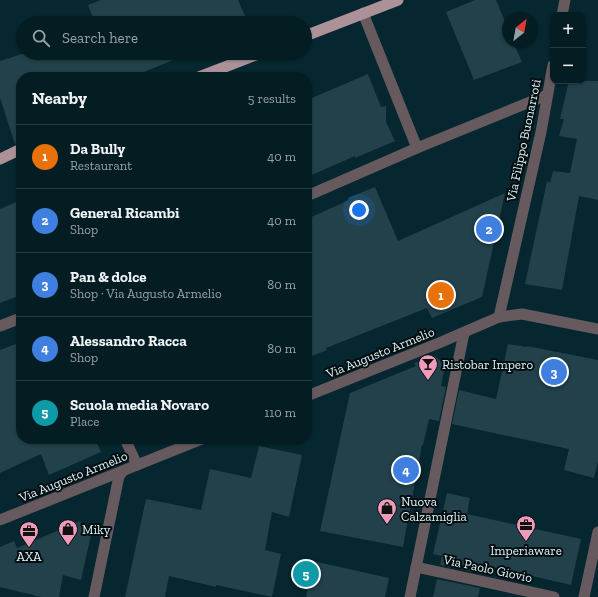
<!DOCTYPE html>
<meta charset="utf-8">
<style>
:root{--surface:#041d23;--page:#122a30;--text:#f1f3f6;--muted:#97a2a6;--line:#253b41;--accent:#ef9ab8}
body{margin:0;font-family:"Zilla Slab",serif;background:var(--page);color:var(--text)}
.controls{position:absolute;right:12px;top:12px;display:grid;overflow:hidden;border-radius:8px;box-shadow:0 1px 3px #0004}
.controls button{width:36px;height:36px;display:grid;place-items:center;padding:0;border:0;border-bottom:1px solid var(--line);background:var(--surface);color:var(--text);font:20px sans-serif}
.compass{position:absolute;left:502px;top:12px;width:36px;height:36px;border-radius:50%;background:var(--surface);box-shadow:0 1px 3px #0004;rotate:31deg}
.you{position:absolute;left:359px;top:210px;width:14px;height:14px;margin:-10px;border:3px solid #fff;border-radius:50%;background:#1a73e8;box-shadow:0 0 0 6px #1a73e833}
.badge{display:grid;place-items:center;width:26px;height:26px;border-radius:50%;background:var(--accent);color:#fff;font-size:13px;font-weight:700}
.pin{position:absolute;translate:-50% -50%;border:2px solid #fff;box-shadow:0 1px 4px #0006}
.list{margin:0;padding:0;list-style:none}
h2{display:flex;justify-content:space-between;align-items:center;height:52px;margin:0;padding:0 16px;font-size:17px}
h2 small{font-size:13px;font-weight:400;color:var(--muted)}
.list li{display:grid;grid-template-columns:26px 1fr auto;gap:12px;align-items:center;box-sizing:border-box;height:64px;padding:0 16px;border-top:1px solid var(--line)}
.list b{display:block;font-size:15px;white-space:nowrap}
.list p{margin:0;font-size:13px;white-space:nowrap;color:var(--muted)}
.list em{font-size:13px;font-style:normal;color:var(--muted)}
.icon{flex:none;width:22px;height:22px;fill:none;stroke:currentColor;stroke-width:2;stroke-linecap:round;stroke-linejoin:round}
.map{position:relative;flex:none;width:598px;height:597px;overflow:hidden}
.search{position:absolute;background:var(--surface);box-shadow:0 1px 3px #0004;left:16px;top:16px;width:296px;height:44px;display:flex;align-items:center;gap:10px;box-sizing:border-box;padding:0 14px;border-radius:22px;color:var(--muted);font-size:15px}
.panel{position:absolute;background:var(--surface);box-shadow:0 1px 3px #0004;left:16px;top:72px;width:296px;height:372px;border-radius:16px}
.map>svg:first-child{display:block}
.building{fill:#22414a}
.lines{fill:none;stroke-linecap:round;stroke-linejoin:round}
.minor{stroke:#675a5e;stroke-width:11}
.primary{stroke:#ac9199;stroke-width:11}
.labels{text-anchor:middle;stroke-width:4;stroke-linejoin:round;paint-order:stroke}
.street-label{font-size:13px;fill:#e1f2f8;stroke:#030e11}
.poi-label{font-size:13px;fill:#e1f2f8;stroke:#030e11;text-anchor:start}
</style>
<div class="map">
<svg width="598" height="597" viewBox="0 0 598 597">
<rect width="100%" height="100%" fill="#06272f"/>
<g class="building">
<path d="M 101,0 L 238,0 L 248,23 L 95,23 L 88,5 Z"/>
<path d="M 475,0 L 496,0 L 508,29 L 508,42 L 513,42 L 522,62 L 474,80 L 446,12 Z"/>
<path d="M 25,53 L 190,53 L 132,77 L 21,77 L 21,142 L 15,144 L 0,98 L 0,61 Z"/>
<path d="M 368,74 L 381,107 L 386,106 L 386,122 L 395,141 L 355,158 L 355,156 L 307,177 L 307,100 Z"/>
<path d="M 569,81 L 598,81 L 598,200 L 579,196 L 562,290 L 525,284 L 547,181 L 550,183 L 553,171 L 570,173 L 577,139 L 559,136 L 564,119 L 560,119 Z"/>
<path d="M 375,187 L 398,241 L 505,193 L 482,297 L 432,318 L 427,308 L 326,348 L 327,350 L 307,358 L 307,219 L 349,200 L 348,198 Z"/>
<path d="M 21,200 L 21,295 L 0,303 L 0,209 Z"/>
<path d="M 21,342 L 21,439 L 95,439 L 101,452 L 49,475 L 41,454 L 0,473 L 0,350 Z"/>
<path d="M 508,344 L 527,347 L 527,346 L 598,360 L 598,461 L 594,478 L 564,470 L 569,449 L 452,424 L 459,390 L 496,399 Z"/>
<path d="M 435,356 L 445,365 L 441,386 L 446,387 L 439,421 L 429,419 L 423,445 L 422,445 L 403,547 L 320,531 L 350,393 L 416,366 L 414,363 Z"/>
<path d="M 259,446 L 302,455 L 289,517 L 272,512 L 265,550 L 281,554 L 272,597 L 216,585 L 216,587 L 169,576 L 165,597 L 125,597 L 146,499 L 201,510 L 210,469 L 251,478 Z"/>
<path d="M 447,493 L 470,498 L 467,514 L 581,539 L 571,585 L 484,565 L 482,574 L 440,565 L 442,556 L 433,554 Z"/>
<path d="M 80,521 L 84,534 L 91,535 L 81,580 L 63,575 L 59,597 L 41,597 L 0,587 L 0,547 L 14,541 L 17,548 Z"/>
<path d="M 313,561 L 389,578 L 385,597 L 306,597 Z"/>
<path d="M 437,579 L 480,588 L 478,597 L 433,597 Z"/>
</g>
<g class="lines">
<g class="minor">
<path d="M 363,13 L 417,148"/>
<path d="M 562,15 L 565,0"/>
<path d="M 307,196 L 417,148 L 547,95"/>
<path d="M 499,317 L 522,314 L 598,329"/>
<path d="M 0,326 L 21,318"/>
<path d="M 307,396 L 439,343 L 499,317 L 541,132 L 553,65"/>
<path d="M 125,439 L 137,465"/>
<path d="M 0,520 L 202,439"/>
<path d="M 416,567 L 554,597"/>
<path d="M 94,597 L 119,476 L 123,471"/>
<path d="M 410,597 L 464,333"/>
<path d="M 584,597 L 598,532"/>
</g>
<g class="primary">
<path d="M 305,36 L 398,0"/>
<path d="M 199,77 L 261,53"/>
<path d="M 0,159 L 21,149"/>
</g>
</g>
<defs>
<symbol id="bar-pin" viewBox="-11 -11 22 30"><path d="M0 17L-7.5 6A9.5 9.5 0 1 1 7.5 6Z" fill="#ef9ab8" stroke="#030e11"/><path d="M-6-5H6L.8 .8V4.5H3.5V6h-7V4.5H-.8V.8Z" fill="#111"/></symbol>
<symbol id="shop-pin" viewBox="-11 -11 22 30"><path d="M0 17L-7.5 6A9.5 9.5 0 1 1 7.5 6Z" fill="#ef9ab8" stroke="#030e11"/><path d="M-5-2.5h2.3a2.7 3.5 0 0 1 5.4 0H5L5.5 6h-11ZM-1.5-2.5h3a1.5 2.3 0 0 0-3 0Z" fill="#111"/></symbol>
<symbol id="office-pin" viewBox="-11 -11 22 30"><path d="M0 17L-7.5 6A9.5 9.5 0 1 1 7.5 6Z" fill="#ef9ab8" stroke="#030e11"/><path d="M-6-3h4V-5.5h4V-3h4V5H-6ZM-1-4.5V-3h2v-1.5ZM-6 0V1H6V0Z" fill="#111"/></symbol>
</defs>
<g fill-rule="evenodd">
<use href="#bar-pin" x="417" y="353" width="22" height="30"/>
<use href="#shop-pin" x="376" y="497" width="22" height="30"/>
<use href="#office-pin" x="515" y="514" width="22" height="30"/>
<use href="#shop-pin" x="57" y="518" width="22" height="30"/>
<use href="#office-pin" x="18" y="520" width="22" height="30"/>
</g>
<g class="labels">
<g class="street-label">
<text transform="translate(523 140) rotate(-78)" y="5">Via Filippo Buonarroti</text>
<text transform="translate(380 352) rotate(-22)" y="5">Via Augusto Armelio</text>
<text transform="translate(73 476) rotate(-22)" y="5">Via Augusto Armelio</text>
<text transform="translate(488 568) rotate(12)" y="5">Via Paolo Giovio</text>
</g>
<g class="poi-label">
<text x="442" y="369">Ristobar Impero</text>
<text x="401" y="506">Nuova<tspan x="401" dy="15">Calzamiglia</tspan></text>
<text x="82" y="534">Miky</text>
<text x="526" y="555" text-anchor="middle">Imperiaware</text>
<text x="29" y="561" text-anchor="middle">AXA</text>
</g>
</g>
</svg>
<div class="controls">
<button>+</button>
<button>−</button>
</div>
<svg class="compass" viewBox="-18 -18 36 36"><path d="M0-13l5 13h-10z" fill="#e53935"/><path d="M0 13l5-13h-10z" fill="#97a2a6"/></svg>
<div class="you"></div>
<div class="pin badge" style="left:441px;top:295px;background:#e8710a">1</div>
<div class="pin badge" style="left:489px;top:229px;background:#3f7fe0">2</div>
<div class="pin badge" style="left:554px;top:372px;background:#3f7fe0">3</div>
<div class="pin badge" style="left:406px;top:470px;background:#3f7fe0">4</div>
<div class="pin badge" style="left:306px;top:574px;background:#0f9aa8">5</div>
<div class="search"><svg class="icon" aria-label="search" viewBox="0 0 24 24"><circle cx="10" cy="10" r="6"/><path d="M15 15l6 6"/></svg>Search here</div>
<section class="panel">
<h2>Nearby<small>5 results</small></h2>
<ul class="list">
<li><span class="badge" style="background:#e8710a">1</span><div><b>Da Bully</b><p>Restaurant</p></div><em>40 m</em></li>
<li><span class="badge" style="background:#3f7fe0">2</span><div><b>General Ricambi</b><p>Shop</p></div><em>40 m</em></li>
<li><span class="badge" style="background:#3f7fe0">3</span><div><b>Pan &amp; dolce</b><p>Shop · Via Augusto Armelio</p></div><em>80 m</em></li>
<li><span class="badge" style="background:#3f7fe0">4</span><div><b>Alessandro Racca</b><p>Shop</p></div><em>80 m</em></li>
<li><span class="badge" style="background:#0f9aa8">5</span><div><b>Scuola media Novaro</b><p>Place</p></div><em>110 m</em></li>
</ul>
</section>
</div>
